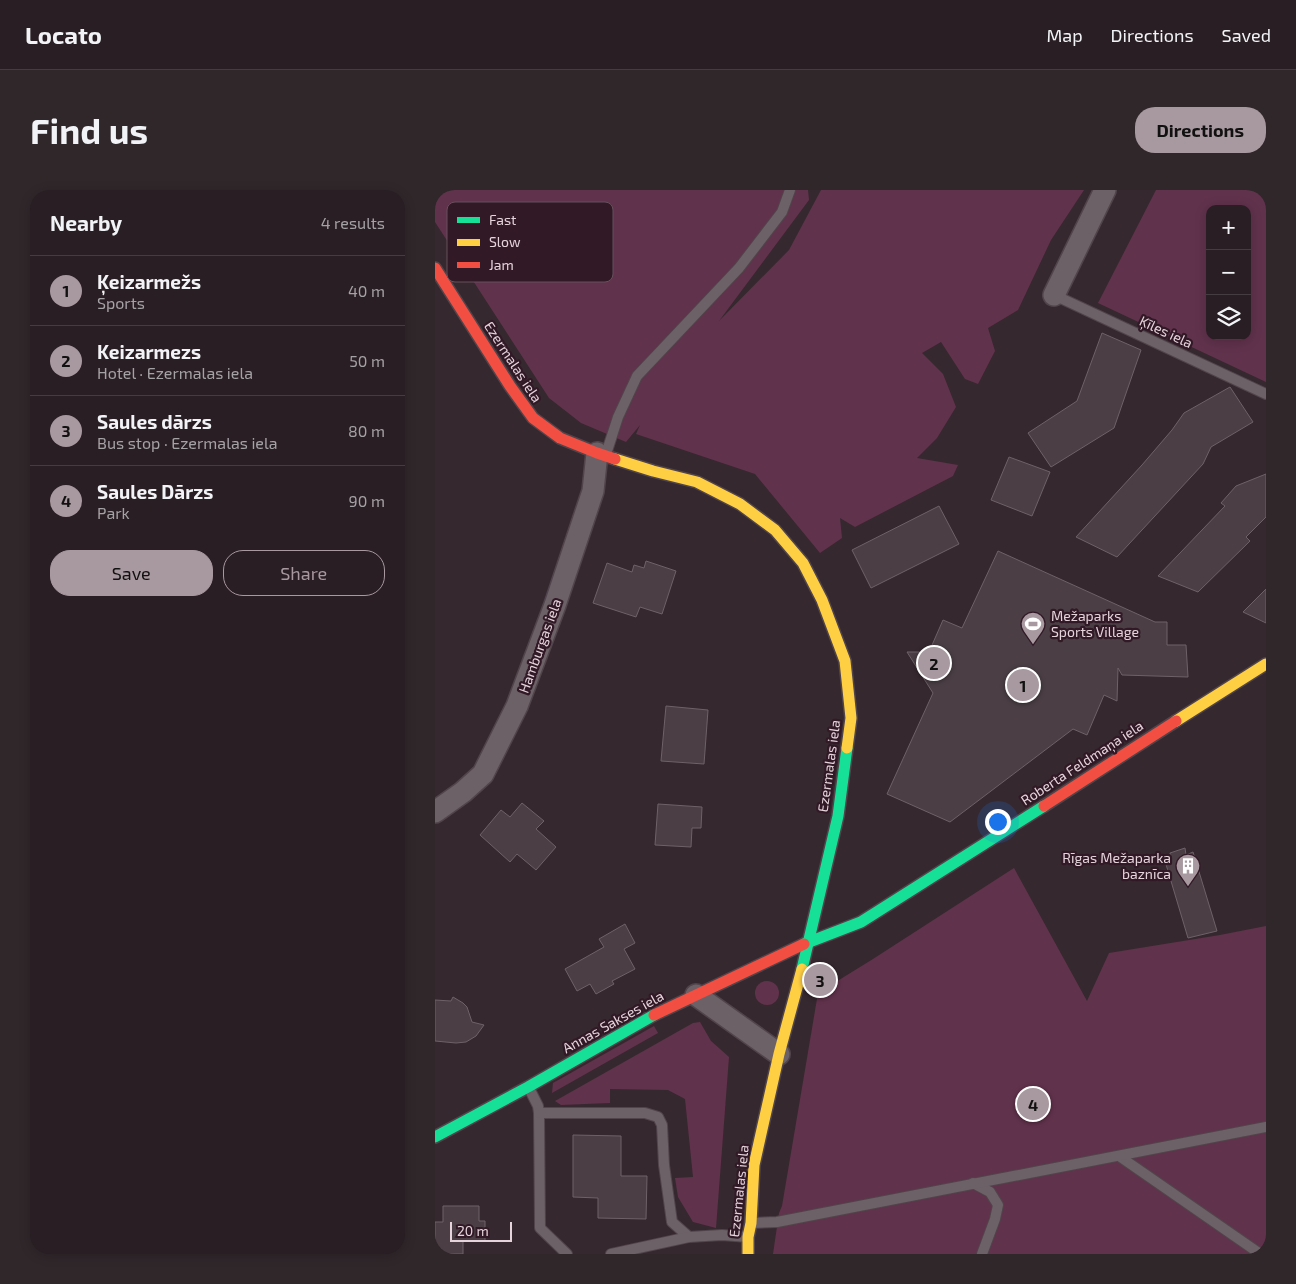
<!DOCTYPE html>
<meta charset="utf-8">
<style>
:root{--surface:#281e23;--page:#30272b;--text:#f1f3f6;--muted:#a5a2a6;--line:#443c41;--accent:#a8989f}
body{margin:0;font-family:"Exo 2",sans-serif;background:var(--page);color:var(--text)}
.controls{position:absolute;right:15px;top:15px;display:grid;overflow:hidden;border-radius:10px;box-shadow:0 2px 12px #0003}
.controls button{width:45px;height:45px;display:grid;place-items:center;padding:0;border:0;border-bottom:1px solid var(--line);background:var(--surface);color:var(--text);font:25px sans-serif}
.scale{position:absolute;left:15px;bottom:12px;width:62px;box-sizing:border-box;padding-left:5px;border:2px solid #e5d4dc;border-top:0;font-size:14px;line-height:18px;white-space:nowrap;color:#e5d4dc;-webkit-text-stroke:4px #311926;paint-order:stroke}
.you{position:absolute;left:562px;top:631px;width:18px;height:18px;margin:-12px;border:4px solid #fff;border-radius:50%;background:#1a73e8;box-shadow:0 0 0 8px #1a73e833}
.badge{display:grid;place-items:center;width:32px;height:32px;border-radius:50%;background:var(--accent);color:#111;font-size:16px;font-weight:700}
.pin{position:absolute;translate:-50% -50%;border:2px solid #fff;box-shadow:0 1px 5px #0006}
.list{margin:0;padding:0;list-style:none}
h2{display:flex;justify-content:space-between;align-items:center;height:65px;margin:0;padding:0 20px;font-size:21px}
h2 small{font-size:16px;font-weight:400;color:var(--muted)}
.list li{display:grid;grid-template-columns:32px 1fr auto;gap:15px;align-items:center;box-sizing:border-box;height:70px;padding:0 20px;border-top:1px solid var(--line)}
.list b{display:block;font-size:19px;white-space:nowrap}
.list p{margin:0;font-size:16px;white-space:nowrap;color:var(--muted)}
.list em{font-size:16px;font-style:normal;color:var(--muted)}
.actions{display:flex;gap:10px;padding:15px 20px}
.actions a{flex:1;padding:11px 0;border:1px solid var(--accent);border-radius:20px;text-align:center;font-size:18px;color:var(--accent)}
.actions .main{background:var(--accent);color:#111}
.icon{flex:none;width:28px;height:28px;fill:none;stroke:currentColor;stroke-width:2;stroke-linecap:round;stroke-linejoin:round}
.map{position:relative;flex:none;width:831px;height:1064px;overflow:hidden;border-radius:20px}
header{display:flex;align-items:center;gap:30px;box-sizing:border-box;height:70px;padding:0 25px;background:var(--surface);border-bottom:1px solid var(--line)}
header strong{font-size:24px}
nav{display:flex;gap:28px;margin-inline-start:auto;font-size:18px}
.intro{display:flex;align-items:center;justify-content:space-between;box-sizing:border-box;height:120px;padding:0 30px}
h1{margin:0;font-size:35px}
.button{padding:12px 22px;border-radius:20px;background:var(--accent);color:#111;font-size:18px;font-weight:700}
main{display:flex;gap:30px;padding:0 30px}
aside{flex:1;background:var(--surface);border-radius:20px;box-shadow:0 2px 12px #0003}
.map>svg:first-child{display:block}
.green{fill:#61324c;fill-rule:evenodd}
.building{fill:#4b3f45;stroke:#6e6268}
.lines{fill:none;stroke-linecap:round;stroke-linejoin:round}
.lane-casing{stroke:#51444b;stroke-width:12}
.street-casing{stroke:#51444b;stroke-width:24}
.fast-casing{stroke:#51444b;stroke-width:14}
.slow-casing{stroke:#51444b;stroke-width:14}
.jam-casing{stroke:#51444b;stroke-width:14}
.lane{stroke:#6c6166;stroke-width:10}
.street{stroke:#6c6166;stroke-width:21}
.fast{stroke:#16e098;stroke-width:11}
.slow{stroke:#ffcf43;stroke-width:11}
.jam{stroke:#f24e42;stroke-width:11}
.labels{text-anchor:middle;stroke-width:4.5;stroke-linejoin:round;paint-order:stroke}
.street-label{font-size:14px;fill:#e5d4dc;stroke:#311926}
.poi-label{font-size:14px;fill:#e5d4dc;stroke:#311926;text-anchor:start}
.key{fill:#311926;stroke:#67515d;stroke-width:1}
.key-label{font-size:14px;fill:#e5d4dc}
</style>
<header>
<strong>Locato</strong>
<nav><a>Map</a><a>Directions</a><a>Saved</a></nav>
</header>
<div class="intro"><h1>Find us</h1><a class="button">Directions</a></div>
<main>
<aside>
<h2>Nearby<small>4 results</small></h2>
<ul class="list">
<li><span class="badge">1</span><div><b>Ķeizarmežs</b><p>Sports</p></div><em>40 m</em></li>
<li><span class="badge">2</span><div><b>Keizarmezs</b><p>Hotel · Ezermalas iela</p></div><em>50 m</em></li>
<li><span class="badge">3</span><div><b>Saules dārzs</b><p>Bus stop · Ezermalas iela</p></div><em>80 m</em></li>
<li><span class="badge">4</span><div><b>Saules Dārzs</b><p>Park</p></div><em>90 m</em></li>
</ul>
<div class="actions"><a class="main">Save</a><a>Share</a></div>
</aside>
<div class="map">
<svg width="831" height="1064" viewBox="0 0 831 1064">
<rect width="100%" height="100%" fill="#36282f"/>
<g class="green">
<path d="M 0,0 L 373,0 L 374,10 L 284,131 L 354,60 L 386,0 L 649,0 L 616,50 L 583,120 L 553,138 L 560,161 L 543,194 L 530,189 L 506,152 L 487,163 L 508,184 L 521,217 L 502,248 L 482,268 L 523,275 L 518,286 L 420,337 L 405,328 L 407,348 L 385,363 L 320,284 L 201,244 L 205,235 L 191,252 L 146,233 L 114,208 L 0,32 Z"/>
<path d="M 721,0 L 831,0 L 831,192 L 663,113 ZM 775,19 L 812,19 L 812,146 L 775,146 Z"/>
<path d="M 579,678 L 652,811 L 674,763 L 785,745 L 831,736 L 831,1064 L 338,1064 L 344,1023 L 347,1016 L 383,803 L 438,769 Z"/>
<circle cx="332" cy="803" r="12"/>
<path d="M 265,832 L 276,851 L 294,867 L 281,1038 L 258,1032 L 243,1007 L 240,988 L 258,987 L 250,909 L 233,900 L 175,899 L 175,913 L 126,915 L 120,911 L 258,833 Z"/>
<path d="M 219,836 L 223,843 L 117,903 L 118,893 Z"/>
</g>
<g class="building">
<path d="M 667,143 L 706,160 L 679,238 L 616,277 L 593,243 L 642,211 Z"/>
<path d="M 795,197 L 818,232 L 776,257 L 768,274 L 682,367 L 641,347 L 707,275 L 737,240 L 749,223 Z"/>
<path d="M 574,267 L 615,282 L 597,326 L 556,310 Z"/>
<path d="M 831,284 L 831,327 L 811,347 L 815,351 L 763,402 L 723,386 L 790,316 L 786,313 L 801,296 Z"/>
<path d="M 504,316 L 524,354 L 436,398 L 417,360 Z"/>
<path d="M 563,361 L 720,432 L 732,432 L 732,455 L 751,455 L 753,487 L 687,485 L 683,478 L 682,511 L 669,505 L 652,545 L 638,539 L 515,632 L 452,604 L 498,503 L 472,462 L 494,462 L 508,430 L 527,438 Z"/>
<path d="M 211,371 L 241,381 L 227,424 L 205,417 L 201,427 L 158,413 L 172,373 L 197,382 L 199,375 L 209,378 Z"/>
<path d="M 831,399 L 831,433 L 808,422 Z"/>
<path d="M 231,516 L 273,520 L 269,574 L 226,571 Z"/>
<path d="M 87,613 L 109,631 L 101,639 L 121,657 L 101,680 L 82,664 L 75,672 L 45,645 L 66,620 L 75,627 Z"/>
<path d="M 223,614 L 267,617 L 266,638 L 257,638 L 256,657 L 220,655 Z"/>
<path d="M 750,658 L 751,665 L 758,662 L 782,741 L 753,748 L 730,671 L 736,669 L 735,663 Z"/>
<path d="M 190,734 L 200,753 L 189,759 L 200,779 L 177,791 L 179,794 L 161,804 L 155,794 L 142,801 L 130,779 L 169,757 L 164,749 Z"/>
<path d="M 18,807 L 28,813 L 32,817 L 37,832 L 49,835 L 41,846 L 31,852 L 21,853 L 0,851 L 0,810 L 16,811 Z"/>
<path d="M 138,945 L 186,946 L 186,986 L 212,986 L 211,1029 L 163,1028 L 163,1008 L 138,1007 Z"/>
<path d="M 8,1016 L 44,1016 L 44,1031 L 50,1031 L 50,1051 L 28,1051 L 28,1064 L 0,1064 L 0,1032 L 8,1032 Z"/>
</g>
<g class="lines">
<defs>
<g id="lane">
<path d="M 619,105 L 831,204"/>
<path d="M 171,264 L 183,227 L 202,186 L 304,78 L 347,22 L 355,0"/>
<path d="M 94,898 L 103,916 L 104,923 L 105,1038 L 132,1064"/>
<path d="M 104,923 L 210,923 L 223,927 L 227,935 L 229,975 L 237,1032 L 254,1047"/>
<path d="M 684,966 L 824,1063"/>
<path d="M 538,993 L 555,1002 L 563,1015 L 560,1029 L 547,1064"/>
<path d="M 317,1033 L 342,1032 L 831,937"/>
<path d="M 176,1064 L 254,1047 L 287,1045 L 313,1047"/>
</g>
<g id="street">
<path d="M 619,105 L 670,0"/>
<path d="M 0,622 L 28,602 L 48,584 L 82,516 L 120,415 L 158,301 L 162,263"/>
<path d="M 261,805 L 344,864"/>
</g>
<g id="fast">
<path d="M 369,754 L 426,732 L 609,616"/>
<path d="M 367,779 L 403,626 L 412,558"/>
<path d="M 0,947 L 93,897 L 219,825"/>
</g>
<g id="slow">
<path d="M 180,269 L 218,281 L 262,292 L 305,314 L 340,340 L 368,373 L 387,410 L 410,471 L 416,528 L 412,558"/>
<path d="M 741,531 L 831,474"/>
<path d="M 313,1064 L 313,1047 L 316,1033 L 319,975 L 344,864 L 367,779"/>
</g>
<g id="jam">
<path d="M 0,78 L 75,196 L 98,228 L 125,248 L 162,263 L 180,269"/>
<path d="M 609,616 L 741,531"/>
<path d="M 219,825 L 369,754"/>
</g>
</defs>
<use href="#lane" class="lane-casing"/>
<use href="#street" class="street-casing"/>
<use href="#fast" class="fast-casing"/>
<use href="#slow" class="slow-casing"/>
<use href="#jam" class="jam-casing"/>
<use href="#lane" class="lane"/>
<use href="#street" class="street"/>
<use href="#fast" class="fast"/>
<use href="#slow" class="slow"/>
<use href="#jam" class="jam"/>
</g>
<defs>
<symbol id="stadium-pin" viewBox="-11 -11 22 30"><path d="M0 17L-7.5 6A9.5 9.5 0 1 1 7.5 6Z" fill="#a8989f" stroke="#311926"/><path d="M0-5a6.5 5 0 1 0 0 10a6.5 5 0 1 0 0-10ZM-3.5-1.8h7v3.6h-7Z" fill="#fff"/></symbol>
<symbol id="building-pin" viewBox="-11 -11 22 30"><path d="M0 17L-7.5 6A9.5 9.5 0 1 1 7.5 6Z" fill="#a8989f" stroke="#311926"/><path d="M-4-6H4V6H1V3H-1V6H-4ZM-2.5-4.3h1.7v1.8h-1.7ZM.8-4.3h1.7v1.8H.8ZM-2.5-1h1.7V.8h-1.7ZM.8-1h1.7V.8H.8Z" fill="#fff"/></symbol>
</defs>
<g fill-rule="evenodd">
<use href="#stadium-pin" x="584" y="420" width="28" height="38"/>
<use href="#building-pin" x="739" y="662" width="28" height="38"/>
</g>
<g class="labels">
<g class="street-label">
<text transform="translate(731 142) rotate(25)" y="5">Ķīles iela</text>
<text transform="translate(78 172) rotate(57)" y="5">Ezermalas iela</text>
<text transform="translate(105 456) rotate(-70)" y="5">Hamburgas iela</text>
<text transform="translate(647 573) rotate(-33)" y="5">Roberta Feldmaņa iela</text>
<text transform="translate(394 576) rotate(-82)" y="5">Ezermalas iela</text>
<text transform="translate(178 832) rotate(-29)" y="5">Annas Sakses iela</text>
<text transform="translate(304 1001) rotate(-84)" y="5">Ezermalas iela</text>
</g>
<g class="poi-label">
<text x="616" y="431">Mežaparks<tspan x="616" dy="16">Sports Village</tspan></text>
<text x="736" y="673" text-anchor="end">Rīgas Mežaparka<tspan x="736" dy="16">baznīca</tspan></text>
</g>
</g>
<rect x="12" y="12" width="166" height="80" rx="8" class="key"/>
<rect x="22" y="27" width="23" height="6" fill="#16e098"/>
<rect x="22" y="49" width="23" height="7" fill="#ffcf43"/>
<rect x="22" y="72" width="23" height="6" fill="#f24e42"/>
<g class="key-label">
<text x="54" y="35">Fast</text>
<text x="54" y="57">Slow</text>
<text x="54" y="80">Jam</text>
</g>
</svg>
<div class="controls">
<button>+</button>
<button>−</button>
<button><svg class="icon" aria-label="layers" viewBox="0 0 24 24"><path d="M12 4l9 5-9 5-9-5zM3 14l9 5 9-5"/></svg></button>
</div>
<div class="scale">20 m</div>
<div class="you"></div>
<div class="pin badge" style="left:588px;top:495px">1</div>
<div class="pin badge" style="left:499px;top:473px">2</div>
<div class="pin badge" style="left:385px;top:790px">3</div>
<div class="pin badge" style="left:598px;top:914px">4</div>
</div>
</main>
